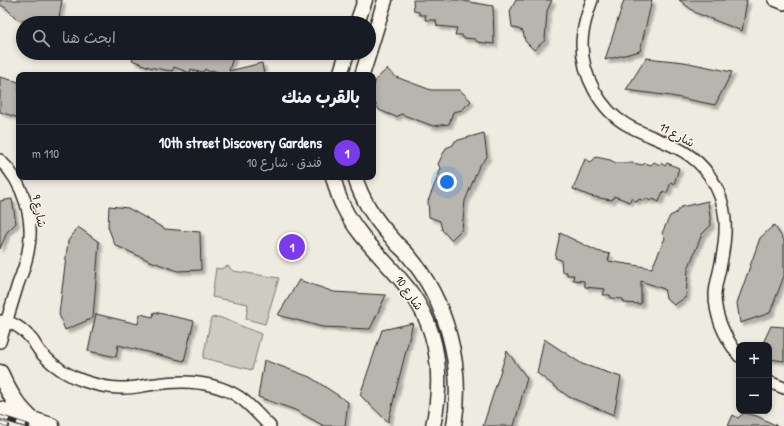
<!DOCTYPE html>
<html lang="ar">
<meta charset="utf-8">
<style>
:root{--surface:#171b24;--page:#242831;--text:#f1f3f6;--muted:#9ea1a6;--line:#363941;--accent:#7c3aed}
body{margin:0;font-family:"Patrick Hand","Playpen Sans Arabic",sans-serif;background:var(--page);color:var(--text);direction:rtl}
.controls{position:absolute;right:12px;bottom:12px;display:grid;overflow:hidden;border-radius:8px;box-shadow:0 2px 6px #0003}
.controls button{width:36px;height:36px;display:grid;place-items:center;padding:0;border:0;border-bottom:1px solid var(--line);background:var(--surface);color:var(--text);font:20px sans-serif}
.you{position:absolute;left:447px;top:182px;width:14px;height:14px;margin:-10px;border:3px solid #fff;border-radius:50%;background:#1a73e8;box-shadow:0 0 0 6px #1a73e833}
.badge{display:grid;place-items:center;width:26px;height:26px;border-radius:50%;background:var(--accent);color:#fff;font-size:13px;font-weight:700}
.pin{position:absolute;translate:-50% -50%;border:2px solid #fff;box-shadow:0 1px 4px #0006}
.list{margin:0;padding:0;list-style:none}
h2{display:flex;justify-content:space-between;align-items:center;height:52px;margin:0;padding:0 16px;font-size:17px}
h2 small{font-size:13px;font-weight:400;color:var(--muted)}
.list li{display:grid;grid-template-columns:26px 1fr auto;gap:12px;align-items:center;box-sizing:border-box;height:56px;padding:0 16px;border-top:1px solid var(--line)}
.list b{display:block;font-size:15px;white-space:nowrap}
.list p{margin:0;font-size:13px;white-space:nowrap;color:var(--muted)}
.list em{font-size:13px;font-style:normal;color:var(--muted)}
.icon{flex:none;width:22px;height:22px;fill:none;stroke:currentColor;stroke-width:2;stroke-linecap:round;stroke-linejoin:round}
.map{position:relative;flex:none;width:784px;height:426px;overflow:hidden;direction:ltr}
.search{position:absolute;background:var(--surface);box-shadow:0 2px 6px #0003;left:16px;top:16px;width:360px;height:44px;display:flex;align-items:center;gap:10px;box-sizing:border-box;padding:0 14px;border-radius:22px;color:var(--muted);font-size:15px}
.panel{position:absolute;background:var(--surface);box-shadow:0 2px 6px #0003;left:16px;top:72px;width:360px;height:108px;border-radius:8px;direction:rtl}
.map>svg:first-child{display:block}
.green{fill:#cecbc2;stroke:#7c7b76}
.building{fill:#b8b5ae;stroke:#2b2b2b;filter:url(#shadow)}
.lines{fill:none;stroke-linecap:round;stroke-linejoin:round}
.minor-casing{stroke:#2b2b2b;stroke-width:14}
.tertiary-casing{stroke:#2b2b2b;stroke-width:17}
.secondary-casing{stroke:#2b2b2b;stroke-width:19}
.minor{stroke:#fbf7ec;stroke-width:11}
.tertiary{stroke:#fbf7ec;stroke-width:14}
.secondary{stroke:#fbf7ec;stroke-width:16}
.rail-casing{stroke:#2b2b2b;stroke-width:4.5}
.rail{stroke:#fbf7ec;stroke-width:3;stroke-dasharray:9;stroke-linecap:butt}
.labels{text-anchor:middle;stroke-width:3;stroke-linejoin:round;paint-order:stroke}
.street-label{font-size:12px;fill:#2b2b2b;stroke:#fbf7ec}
</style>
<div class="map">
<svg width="784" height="426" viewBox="0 0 784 426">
<defs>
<filter id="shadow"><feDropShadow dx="3.5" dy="3.5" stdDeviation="1" flood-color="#0004"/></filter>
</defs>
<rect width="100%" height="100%" fill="#eeebe0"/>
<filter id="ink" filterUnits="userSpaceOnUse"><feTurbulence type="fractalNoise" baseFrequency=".025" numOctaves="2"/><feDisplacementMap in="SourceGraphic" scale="8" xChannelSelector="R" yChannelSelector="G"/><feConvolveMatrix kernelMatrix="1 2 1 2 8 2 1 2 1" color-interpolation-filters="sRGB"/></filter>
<g filter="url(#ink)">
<g class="green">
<path d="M 228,266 L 233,271 L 279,278 L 265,324 L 246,319 L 248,304 L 212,297 L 216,268 L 220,269 Z"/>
<path d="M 219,317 L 261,334 L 252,370 L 203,358 L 211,318 Z"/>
</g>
<g class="building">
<path d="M 0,0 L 62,0 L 58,23 L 39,23 L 17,19 L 6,8 L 0,5 Z"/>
<path d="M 413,0 L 458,0 L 493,6 L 494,44 L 477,42 L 475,39 L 463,38 L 462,35 L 455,35 L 457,28 L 437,26 L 436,20 L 425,20 L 426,15 L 420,15 L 419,12 L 414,11 Z"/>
<path d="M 516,0 L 552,0 L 547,11 L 545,40 L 534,50 L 525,41 L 523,31 L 512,27 L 510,11 Z"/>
<path d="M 624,0 L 652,0 L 640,51 L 605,60 Z"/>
<path d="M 679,0 L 747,0 L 742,31 L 696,13 Z"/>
<path d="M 135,53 L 234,53 L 229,71 L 262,63 L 264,75 L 225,75 L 212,70 L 210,72 L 205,69 L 203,72 L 198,71 L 197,72 L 191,69 L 190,73 L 174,67 L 172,71 L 165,70 L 149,67 L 132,60 Z"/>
<path d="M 646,58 L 684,62 L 732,72 L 715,105 L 671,96 L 626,90 Z"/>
<path d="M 387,69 L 396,77 L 431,90 L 460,90 L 471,101 L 462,110 L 453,112 L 449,124 L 433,126 L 401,114 L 396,117 L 379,110 L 376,104 L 373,104 L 373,90 L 376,79 Z"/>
<path d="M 0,77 L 19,82 L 19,118 L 0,112 Z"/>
<path d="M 484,133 L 487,157 L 479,166 L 465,201 L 462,229 L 451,240 L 442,230 L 440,221 L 429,217 L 428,201 L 441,169 L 438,164 L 446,148 L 453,145 L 455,141 Z"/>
<path d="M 596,157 L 610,160 L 616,163 L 632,163 L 643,165 L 645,163 L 651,165 L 654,162 L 660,165 L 661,163 L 665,166 L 667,163 L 679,168 L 674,184 L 671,182 L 667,193 L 663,191 L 659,202 L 653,199 L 650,201 L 646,198 L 644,201 L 639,199 L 637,202 L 631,198 L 630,202 L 614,196 L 612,200 L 605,199 L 590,196 L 573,189 L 585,159 L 591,162 Z"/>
<path d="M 12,199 L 16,223 L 7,232 L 0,249 L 0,201 Z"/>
<path d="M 708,201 L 711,225 L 702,234 L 688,269 L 686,297 L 674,305 L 666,298 L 664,289 L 641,281 L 641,304 L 624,303 L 623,299 L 611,298 L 610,295 L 603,295 L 605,289 L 585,287 L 584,281 L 573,280 L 574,275 L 567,275 L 567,272 L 562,272 L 561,260 L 555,258 L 560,233 L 597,251 L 610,254 L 608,261 L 652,268 L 665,238 L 662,233 L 670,216 L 676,213 L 681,207 Z"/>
<path d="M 109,206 L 128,208 L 165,229 L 200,232 L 201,270 L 178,271 L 150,261 L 115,245 L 108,227 Z"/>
<path d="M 774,225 L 784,240 L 784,276 L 770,313 L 740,323 L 737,303 L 760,238 Z"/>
<path d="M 78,227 L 99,242 L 93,318 L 65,330 L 59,314 L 68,241 Z"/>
<path d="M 299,280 L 334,292 L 386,295 L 370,329 L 322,327 L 278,315 Z"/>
<path d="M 154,312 L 194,321 L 184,361 L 118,345 L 116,357 L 88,351 L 96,314 L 138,324 L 140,314 L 153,317 Z"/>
<path d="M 413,323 L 388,422 L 360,395 L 382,330 Z"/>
<path d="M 771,326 L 784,327 L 784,361 L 769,359 L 769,345 L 762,345 Z"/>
<path d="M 544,339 L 582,364 L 621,377 L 614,415 L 569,397 L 537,373 Z"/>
<path d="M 507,351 L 527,378 L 514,426 L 483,426 Z"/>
<path d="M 264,360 L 310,377 L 348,402 L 345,426 L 324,426 L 295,410 L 258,397 Z"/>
<path d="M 744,413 L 757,416 L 777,426 L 728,426 L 733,415 L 738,418 Z"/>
</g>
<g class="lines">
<defs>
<g id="minor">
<path d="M 592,0 C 587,14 582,29 582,44 C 582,75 600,110 627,125 C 657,142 688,145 709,175 C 730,205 727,235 720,268 C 718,277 715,287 715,295 C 715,317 726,339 739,356"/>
<path d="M 774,0 L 784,4"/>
<path d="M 0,160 C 24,183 35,220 28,252 C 26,263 22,274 18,284 C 12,304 6,323 0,342"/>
<path d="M 0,321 C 13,321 25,331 33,341 C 36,346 39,351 43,355 C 55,367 68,376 84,381 C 96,385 108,388 120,388 C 132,389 144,385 156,384 C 184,380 214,381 239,397 C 251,405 259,416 270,426"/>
<path d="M 769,382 L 784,388"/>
</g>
<g id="tertiary">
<path d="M 357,23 L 365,0"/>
<path d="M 369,52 L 385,0"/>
<path d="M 340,75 L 347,53"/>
<path d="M 362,75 L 369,53"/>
<path d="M 333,177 C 336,186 338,197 343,206 C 359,240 391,264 412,294 C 440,334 443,380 433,426"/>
<path d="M 355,177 C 362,201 376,221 393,239 C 397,245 403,249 408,255 C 447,301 464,366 454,426"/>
</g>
<g id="secondary">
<path d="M 0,373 C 9,393 15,404 32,420"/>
<path d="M 0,410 L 51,426"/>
</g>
</defs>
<use href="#minor" class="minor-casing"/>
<use href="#tertiary" class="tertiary-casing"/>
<use href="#secondary" class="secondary-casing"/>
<use href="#minor" class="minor"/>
<use href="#tertiary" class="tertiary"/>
<use href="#secondary" class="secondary"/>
<defs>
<g id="rail">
<path d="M 0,417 L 28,426"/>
<path d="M 0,423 L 8,426"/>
</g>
</defs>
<use href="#rail" class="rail-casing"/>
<use href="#rail" class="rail"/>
</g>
</g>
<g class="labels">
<g class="street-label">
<text transform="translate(677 135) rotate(28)" y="4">شارع 11</text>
<text transform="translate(39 211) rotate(79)" y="4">شارع 9</text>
<text transform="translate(409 293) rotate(55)" y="4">شارع 10</text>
</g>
</g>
</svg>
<div class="controls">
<button>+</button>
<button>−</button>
</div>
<div class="you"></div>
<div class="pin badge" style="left:292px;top:247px">1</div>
<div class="search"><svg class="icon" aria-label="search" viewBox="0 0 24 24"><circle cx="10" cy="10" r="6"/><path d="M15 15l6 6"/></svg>ابحث هنا</div>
<section class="panel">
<h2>بالقرب منك<small></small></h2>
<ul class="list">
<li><span class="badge">1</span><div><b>10th street Discovery Gardens</b><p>فندق · شارع 10</p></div><em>110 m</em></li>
</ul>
</section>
</div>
